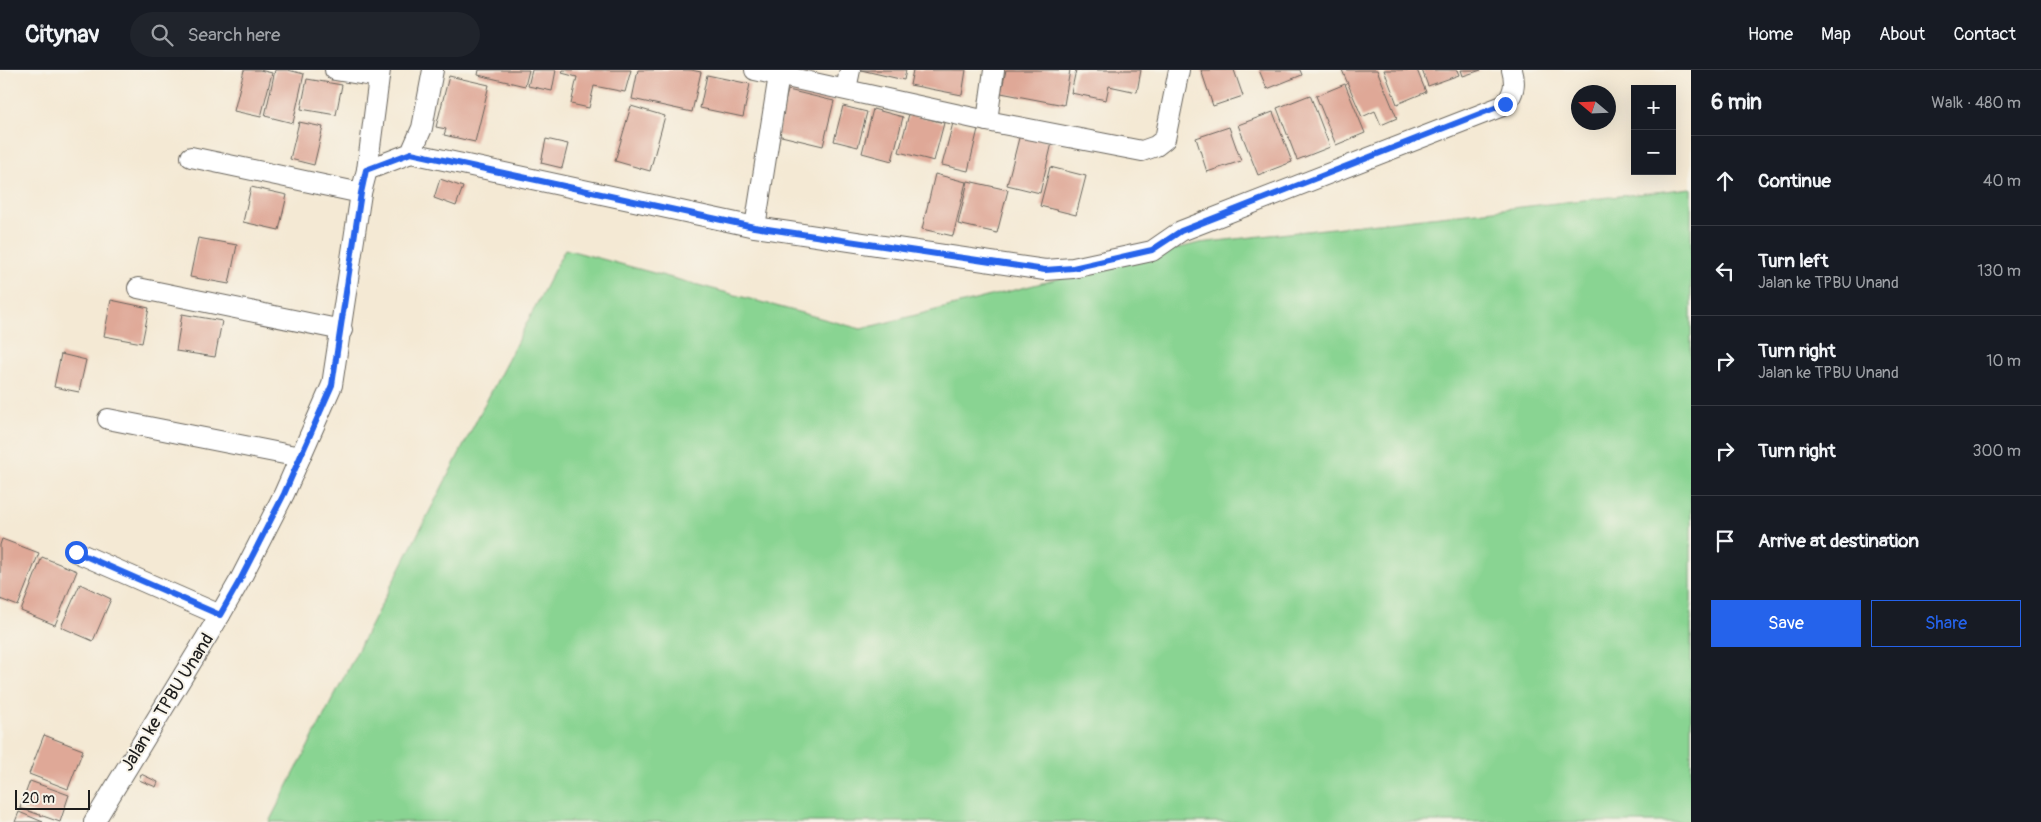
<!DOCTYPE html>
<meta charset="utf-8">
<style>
:root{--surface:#171b24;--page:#20242c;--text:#f1f3f6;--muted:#9ea1a6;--line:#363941;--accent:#2563eb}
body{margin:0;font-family:Pangolin,sans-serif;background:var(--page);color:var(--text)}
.controls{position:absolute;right:15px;top:15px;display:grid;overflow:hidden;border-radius:0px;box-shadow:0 5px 20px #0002}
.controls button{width:45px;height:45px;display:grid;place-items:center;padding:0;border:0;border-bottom:1px solid var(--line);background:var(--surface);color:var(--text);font:25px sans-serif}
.compass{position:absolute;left:1571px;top:15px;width:45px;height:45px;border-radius:50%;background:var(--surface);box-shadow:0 5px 20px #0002;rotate:289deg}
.scale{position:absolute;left:15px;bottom:12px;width:75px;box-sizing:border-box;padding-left:5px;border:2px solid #1c1c1c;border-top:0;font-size:14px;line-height:18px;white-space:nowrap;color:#1c1c1c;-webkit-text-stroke:4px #f7f3e8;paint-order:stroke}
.stop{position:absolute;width:15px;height:15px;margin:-11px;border:4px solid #2563eb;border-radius:50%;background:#fff}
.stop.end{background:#2563eb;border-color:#fff;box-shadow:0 1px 5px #0008}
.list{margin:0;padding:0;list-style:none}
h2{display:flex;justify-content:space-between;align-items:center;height:65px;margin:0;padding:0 20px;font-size:21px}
h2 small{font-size:16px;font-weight:400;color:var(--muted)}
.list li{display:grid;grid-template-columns:32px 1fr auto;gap:15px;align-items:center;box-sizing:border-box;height:90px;padding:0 20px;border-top:1px solid var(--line)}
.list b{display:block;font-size:19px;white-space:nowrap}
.list p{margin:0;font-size:16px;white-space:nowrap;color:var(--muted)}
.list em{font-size:16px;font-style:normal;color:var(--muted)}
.actions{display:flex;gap:10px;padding:15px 20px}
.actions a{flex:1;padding:11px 0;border:1px solid var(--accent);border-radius:0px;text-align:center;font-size:18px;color:var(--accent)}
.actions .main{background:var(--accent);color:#fff}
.icon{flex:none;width:28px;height:28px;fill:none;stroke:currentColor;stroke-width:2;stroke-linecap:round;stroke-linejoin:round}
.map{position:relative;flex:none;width:1691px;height:752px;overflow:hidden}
header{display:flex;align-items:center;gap:30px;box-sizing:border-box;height:70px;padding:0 25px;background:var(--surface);border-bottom:1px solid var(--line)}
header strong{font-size:24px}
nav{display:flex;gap:28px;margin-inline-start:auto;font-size:18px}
.search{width:350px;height:45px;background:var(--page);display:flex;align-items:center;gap:12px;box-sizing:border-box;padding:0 18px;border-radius:28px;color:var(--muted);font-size:19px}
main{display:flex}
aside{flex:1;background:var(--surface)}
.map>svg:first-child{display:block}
.green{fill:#89d492;stroke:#527857}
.building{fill:#dfa897}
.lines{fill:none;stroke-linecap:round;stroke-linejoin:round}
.street-casing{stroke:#68645c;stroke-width:22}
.street{stroke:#fff;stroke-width:20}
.route{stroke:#2563eb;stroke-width:6}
.labels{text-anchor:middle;stroke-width:4;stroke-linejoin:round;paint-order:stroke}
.street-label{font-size:18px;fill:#1c1c1c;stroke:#f7f3e8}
</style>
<header>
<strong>Citynav</strong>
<div class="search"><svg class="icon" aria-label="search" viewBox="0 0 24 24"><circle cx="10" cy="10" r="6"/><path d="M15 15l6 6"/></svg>Search here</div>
<nav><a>Home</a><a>Map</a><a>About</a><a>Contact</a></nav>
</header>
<main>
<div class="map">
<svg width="1691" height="752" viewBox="0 0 1691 752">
<rect width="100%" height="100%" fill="#f7f3e8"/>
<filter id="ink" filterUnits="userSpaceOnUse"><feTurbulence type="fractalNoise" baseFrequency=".02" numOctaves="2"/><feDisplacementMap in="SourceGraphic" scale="10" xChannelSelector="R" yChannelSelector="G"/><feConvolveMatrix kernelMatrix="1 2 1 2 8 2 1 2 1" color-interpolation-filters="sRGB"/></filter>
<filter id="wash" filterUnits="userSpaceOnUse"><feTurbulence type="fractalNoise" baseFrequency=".0096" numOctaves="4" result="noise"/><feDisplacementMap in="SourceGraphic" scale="20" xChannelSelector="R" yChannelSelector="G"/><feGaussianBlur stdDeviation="1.12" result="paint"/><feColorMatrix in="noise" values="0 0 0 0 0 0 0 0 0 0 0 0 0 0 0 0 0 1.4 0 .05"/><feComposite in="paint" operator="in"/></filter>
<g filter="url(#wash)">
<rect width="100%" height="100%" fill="#f4e9d4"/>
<path class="green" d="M 1691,118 L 1691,752 L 269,752 L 565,179 L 861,259 L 1199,173 Z"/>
<g id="blocks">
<g class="building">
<path d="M 244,0 L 260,0 L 272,3 L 261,47 L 234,41 Z"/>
<path d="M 275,0 L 288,0 L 304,4 L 293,53 L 265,46 Z"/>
<path d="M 479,0 L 529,0 L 525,16 L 478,5 Z"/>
<path d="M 532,0 L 556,0 L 552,21 L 528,16 Z"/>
<path d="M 563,0 L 631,0 L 625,22 L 594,16 L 589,38 L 571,34 L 577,7 L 562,3 Z"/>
<path d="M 638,0 L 691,0 L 701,2 L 692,42 L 632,29 Z"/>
<path d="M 861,0 L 906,0 L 904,10 Z"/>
<path d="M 913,0 L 966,0 L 962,25 L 910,15 Z"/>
<path d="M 1006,0 L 1070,0 L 1064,35 L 1001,23 Z"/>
<path d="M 1076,0 L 1141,0 L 1137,22 L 1109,16 L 1106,30 L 1071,23 Z"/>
<path d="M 1201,0 L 1234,0 L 1243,26 L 1213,36 Z"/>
<path d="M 1259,0 L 1300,0 L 1302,5 L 1267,19 Z"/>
<path d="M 1342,0 L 1377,0 L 1397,48 L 1381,55 L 1375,41 L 1362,47 Z"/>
<path d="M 1384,0 L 1417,0 L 1426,22 L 1397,34 Z"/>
<path d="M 1422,0 L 1457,0 L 1459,5 L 1428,16 Z"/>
<path d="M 1461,0 L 1481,0 L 1463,6 Z"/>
<path d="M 707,5 L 750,14 L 743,47 L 700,38 Z"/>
<path d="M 449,6 L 489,15 L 475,72 L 444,65 L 446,59 L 436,57 Z"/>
<path d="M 307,9 L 342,15 L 336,45 L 301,39 Z"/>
<path d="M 1345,14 L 1365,63 L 1336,75 L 1316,26 Z"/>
<path d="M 788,20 L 834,31 L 823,76 L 777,65 Z"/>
<path d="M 1310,25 L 1330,77 L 1297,90 L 1277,38 Z"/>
<path d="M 631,36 L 665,46 L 650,101 L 615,91 Z"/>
<path d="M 843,36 L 867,42 L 858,77 L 834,71 Z"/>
<path d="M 873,39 L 903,47 L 892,91 L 862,83 Z"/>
<path d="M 1273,42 L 1292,92 L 1258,105 L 1238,55 Z"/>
<path d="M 909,44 L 944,53 L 934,91 L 899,82 Z"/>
<path d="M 299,52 L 323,57 L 314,95 L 290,89 Z"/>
<path d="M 953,53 L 978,59 L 968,101 L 942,95 Z"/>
<path d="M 1229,57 L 1241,91 L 1207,102 L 1196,68 Z"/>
<path d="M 1020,64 L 1052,73 L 1040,123 L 1007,115 Z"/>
<path d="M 546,69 L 568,74 L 562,98 L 541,93 Z"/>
<path d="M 1050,97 L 1086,106 L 1076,145 L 1040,136 Z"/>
<path d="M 935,104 L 966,112 L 953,166 L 922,159 Z"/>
<path d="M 440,109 L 463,117 L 456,136 L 434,128 Z"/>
<path d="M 968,111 L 1008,120 L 997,163 L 958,154 Z"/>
<path d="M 251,117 L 287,125 L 279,160 L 243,152 Z"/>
<path d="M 198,168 L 237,175 L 229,214 L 190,207 Z"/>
<path d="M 111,230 L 149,238 L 142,273 L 104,266 Z"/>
<path d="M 182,244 L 222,251 L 215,287 L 176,281 Z"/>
<path d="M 61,284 L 86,290 L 79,322 L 54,317 Z"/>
<path d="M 2,469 L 39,483 L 18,536 L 0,529 L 0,475 Z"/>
<path d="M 42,487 L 77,501 L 55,555 L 21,541 Z"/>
<path d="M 80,514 L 111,529 L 93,571 L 61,557 Z"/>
<path d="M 44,665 L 83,680 L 68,719 L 29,704 Z"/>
<path d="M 141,704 L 158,712 L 156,717 L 139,710 Z"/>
<path d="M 30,711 L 69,725 L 60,752 L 20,738 Z"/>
<path d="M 19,742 L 43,752 L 15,752 Z"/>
</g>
</g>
</g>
<g filter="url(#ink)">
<use href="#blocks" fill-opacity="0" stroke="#68645c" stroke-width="1"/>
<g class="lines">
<defs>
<g id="street">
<path d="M 335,0 L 378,7"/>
<path d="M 755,0 L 987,51 L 1142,81 L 1156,76 L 1165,69 L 1179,0"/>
<path d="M 846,19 L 850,0"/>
<path d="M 987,51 L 994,0"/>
<path d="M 411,83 L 755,157 L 1045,200 L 1073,198 L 1152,181 L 1181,161 L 1505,35 C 1514,23 1516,14 1512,0"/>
<path d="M 191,87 L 361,123"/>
<path d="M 367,100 L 380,0"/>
<path d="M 755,157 L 779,5"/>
<path d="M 138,218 L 342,260"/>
<path d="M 108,349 L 300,387"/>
<path d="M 76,482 L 220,545"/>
<path d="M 94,752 L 220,545 L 240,510 L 284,424 L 332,315 L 361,123 L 367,100 L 411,83 L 422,58 L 433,0"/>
</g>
</defs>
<use href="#street" class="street-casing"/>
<use href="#street" class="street"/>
</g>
</g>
<g class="lines" filter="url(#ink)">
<path class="route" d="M 76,482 L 220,545 L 240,510 L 284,424 L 332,315 L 361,123 L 366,100 L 411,83 L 754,157 L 1045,200 L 1073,198 L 1152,180 L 1181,161 L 1505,34"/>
</g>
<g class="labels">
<g class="street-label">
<text transform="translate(167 632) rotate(-58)" y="6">Jalan ke TPBU Unand</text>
</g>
</g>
</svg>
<div class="controls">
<button>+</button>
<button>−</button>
</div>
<svg class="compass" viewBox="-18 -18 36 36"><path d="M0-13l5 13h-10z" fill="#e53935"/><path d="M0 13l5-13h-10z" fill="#9ea1a6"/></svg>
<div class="scale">20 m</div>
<div class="stop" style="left:76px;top:482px"></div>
<div class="stop end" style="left:1505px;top:34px"></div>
</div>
<aside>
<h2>6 min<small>Walk · 480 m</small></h2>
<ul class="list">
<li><svg class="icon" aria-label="ahead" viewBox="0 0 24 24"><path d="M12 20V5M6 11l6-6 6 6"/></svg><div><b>Continue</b></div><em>40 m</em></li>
<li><svg class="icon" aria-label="left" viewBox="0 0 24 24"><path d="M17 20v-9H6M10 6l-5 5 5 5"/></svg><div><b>Turn left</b><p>Jalan ke TPBU Unand</p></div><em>130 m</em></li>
<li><svg class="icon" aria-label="right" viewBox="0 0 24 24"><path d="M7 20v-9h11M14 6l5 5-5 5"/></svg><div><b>Turn right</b><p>Jalan ke TPBU Unand</p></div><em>10 m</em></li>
<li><svg class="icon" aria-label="right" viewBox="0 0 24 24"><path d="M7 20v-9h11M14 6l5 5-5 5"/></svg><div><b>Turn right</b></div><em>300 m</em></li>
<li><svg class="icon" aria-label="arrive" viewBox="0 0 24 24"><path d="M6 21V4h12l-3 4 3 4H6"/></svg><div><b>Arrive at destination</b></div></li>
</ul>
<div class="actions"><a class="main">Save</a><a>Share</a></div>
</aside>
</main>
